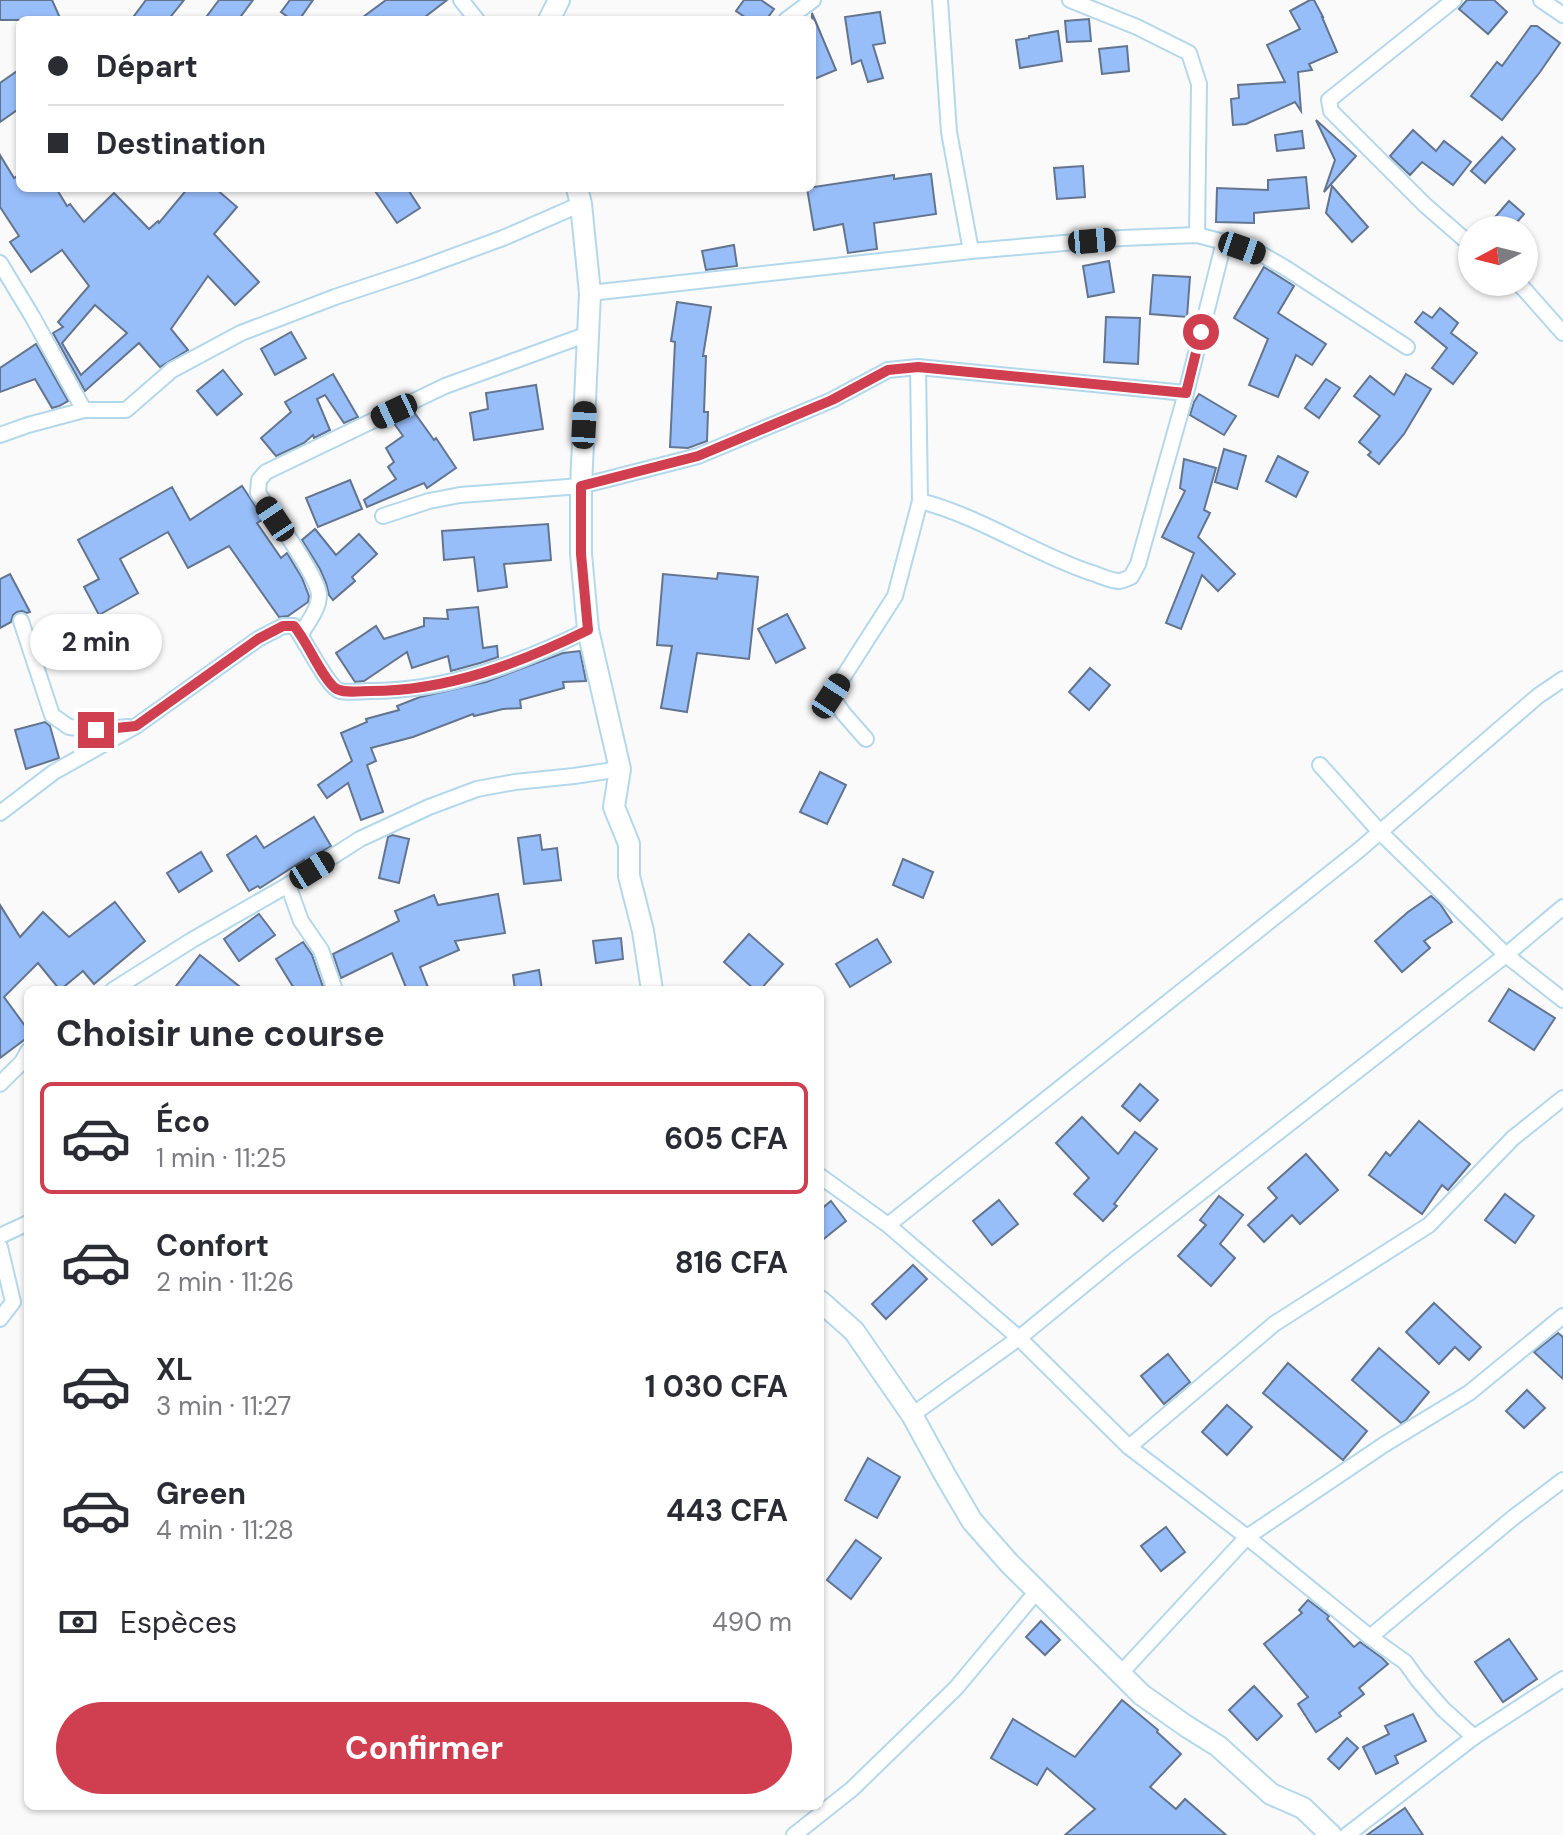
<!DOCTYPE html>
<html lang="fr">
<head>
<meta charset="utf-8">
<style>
	:root { --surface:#fff; --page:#f7f7f7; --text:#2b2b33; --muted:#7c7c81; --line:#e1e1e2; --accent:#cf3f50 }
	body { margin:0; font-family:"DM Sans",sans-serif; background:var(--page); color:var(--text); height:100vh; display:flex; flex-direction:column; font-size:30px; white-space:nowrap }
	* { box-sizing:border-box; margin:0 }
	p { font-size:26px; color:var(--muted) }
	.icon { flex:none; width:44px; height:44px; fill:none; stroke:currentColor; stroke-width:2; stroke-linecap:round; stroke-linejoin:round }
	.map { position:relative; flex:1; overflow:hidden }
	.details { position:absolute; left:24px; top:986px; width:800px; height:824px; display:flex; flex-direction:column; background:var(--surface); border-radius:12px; box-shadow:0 2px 6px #0004 }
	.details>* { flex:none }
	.guide { position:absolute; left:16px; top:16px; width:800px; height:176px; border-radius:12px; box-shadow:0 2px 6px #0004; display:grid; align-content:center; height:176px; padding:0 32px; background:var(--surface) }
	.needle { width:52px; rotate:263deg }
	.fabs { position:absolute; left:1458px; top:216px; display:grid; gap:16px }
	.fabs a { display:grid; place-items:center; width:80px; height:80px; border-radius:50%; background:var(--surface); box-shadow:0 2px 6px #0004; font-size:40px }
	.end { position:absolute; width:36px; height:36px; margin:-18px; border:10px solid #cf3f50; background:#fff; box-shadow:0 0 0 4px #fff }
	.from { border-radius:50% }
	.bubble { position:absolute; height:56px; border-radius:28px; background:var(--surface); box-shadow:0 2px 6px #0004; font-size:26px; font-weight:700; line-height:56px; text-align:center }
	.car { position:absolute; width:24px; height:48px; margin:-24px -12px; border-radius:10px; box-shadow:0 0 6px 2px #0007; background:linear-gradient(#222 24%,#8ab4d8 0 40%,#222 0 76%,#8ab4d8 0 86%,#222 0) }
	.guide b { display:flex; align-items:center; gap:28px; height:76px; font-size:30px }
	.guide b+b { border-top:2px solid var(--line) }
	.guide i { width:20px; height:20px; background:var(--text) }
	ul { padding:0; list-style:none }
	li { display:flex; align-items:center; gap:24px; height:112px; margin:0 16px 12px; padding:0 16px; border:4px solid transparent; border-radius:12px }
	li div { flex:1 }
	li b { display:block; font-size:30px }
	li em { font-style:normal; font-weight:700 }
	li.on { border-color:var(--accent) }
	li>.icon { width:72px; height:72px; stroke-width:1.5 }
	h2 { padding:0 32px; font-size:36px; line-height:96px }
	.pay { display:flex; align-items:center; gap:20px; height:88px; padding:0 32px; font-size:30px }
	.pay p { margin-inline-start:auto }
	.action { display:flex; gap:16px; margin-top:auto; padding:16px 32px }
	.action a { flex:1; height:92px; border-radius:48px; background:var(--accent); color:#fff; font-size:32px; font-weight:700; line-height:92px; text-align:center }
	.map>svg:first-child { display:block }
	.building { fill:#98befa; stroke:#63748e; stroke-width:2; fill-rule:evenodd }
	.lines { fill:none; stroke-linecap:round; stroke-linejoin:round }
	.street-casing { stroke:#b4d8eb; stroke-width:18 }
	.secondary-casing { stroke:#b4d8eb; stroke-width:24 }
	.street { stroke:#fff; stroke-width:14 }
	.secondary { stroke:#fff; stroke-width:20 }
	.route { stroke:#cf3f50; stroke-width:10 }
</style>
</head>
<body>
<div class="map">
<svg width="1563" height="1835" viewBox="0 0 1563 1835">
	<rect width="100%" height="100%" fill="#fafafa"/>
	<g class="building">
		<polygon points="0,0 52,0 61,20 0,20"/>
		<polygon points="146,0 184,0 168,20 131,20"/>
		<polygon points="219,0 253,0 238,20 204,20"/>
		<polygon points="290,0 313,0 299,20 292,20 281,12"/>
		<polygon points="386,0 447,0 421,20 359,20"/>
		<polygon points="744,0 761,0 774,9 766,20 749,20 736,11"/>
		<polygon points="1310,0 1314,0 1323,17 1322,17 1337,52 1309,64 1312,70 1298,72 1301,111 1295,102 1246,124 1233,125 1231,99 1239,98 1238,85 1285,82 1267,45 1300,29 1290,11"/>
		<polygon points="1467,0 1494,0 1507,12 1488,34 1459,9"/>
		<polygon points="880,12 885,43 873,45 883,78 868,82 861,60 852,64 845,17"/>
		<polygon points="812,13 836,70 812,80"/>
		<polygon points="1089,19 1091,41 1067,42 1065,21"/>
		<polygon points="1531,26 1537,26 1560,43 1540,72 1502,120 1471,96 1497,62 1502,66"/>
		<polygon points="1058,31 1062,61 1020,68 1016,40 1029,38 1029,36"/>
		<polygon points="1127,46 1129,71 1102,74 1099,49"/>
		<polygon points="20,69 20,108 0,122 0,83"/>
		<polygon points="1316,120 1356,156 1324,192 1335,160"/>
		<polygon points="1413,130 1436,151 1444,141 1471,162 1453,185 1422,162 1410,175 1390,156"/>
		<polygon points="1302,131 1304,148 1277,151 1275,135"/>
		<polygon points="1502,137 1515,149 1485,183 1471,171"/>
		<path d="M0,155L14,178L20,174V188H56L67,206L70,204L84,222L114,193L149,229L158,221L159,223L188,188H215L237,207L214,234L259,282L235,305L208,276L171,329L188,350L160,367L139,343L85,391L53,333L63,327L58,322L89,286L62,250L31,272L10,242L19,236L0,207ZM95,305L127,333L81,375L62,343Z"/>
		<polygon points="1083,166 1085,197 1057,199 1054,168"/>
		<polygon points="931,174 936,214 874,223 877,249 848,253 843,224 814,230 807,188 894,175 894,179"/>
		<polygon points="1306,177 1309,208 1254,213 1254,223 1216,222 1217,188 1268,190 1268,180"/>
		<polygon points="1332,186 1368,227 1352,242 1326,213"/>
		<polygon points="373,188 407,188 420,208 397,223"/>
		<polygon points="1509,201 1524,214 1510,230 1484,230"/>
		<polygon points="734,245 737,266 706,270 702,251"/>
		<polygon points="1109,261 1114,292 1088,297 1083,266"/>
		<polygon points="1264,267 1294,286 1278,313 1326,344 1312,365 1296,355 1278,397 1249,385 1268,339 1234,318"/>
		<polygon points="1153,275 1190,277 1187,317 1150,314"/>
		<polygon points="677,302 711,307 703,356 706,356 704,412 708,412 707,441 688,448 670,447 675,342 671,341"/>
		<polygon points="1440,308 1458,323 1451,333 1477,353 1453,384 1432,368 1447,348 1415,322 1423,312 1432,318"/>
		<polygon points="1106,317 1140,318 1138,364 1104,362"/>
		<polygon points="291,332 306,358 275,375 261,349"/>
		<polygon points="36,344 68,401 59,406 52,408 35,379 0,392 0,368"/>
		<polygon points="223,370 242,394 217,415 197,391"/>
		<polygon points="333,374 358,417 344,423 325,395 317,399 330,430 314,438 313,435 304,443 276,456 261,438 291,412 285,402"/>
		<polygon points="1406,374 1431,389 1404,434 1379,464 1368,455 1371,452 1359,442 1380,416 1354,396 1370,376 1394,395"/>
		<polygon points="1326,379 1340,388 1319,418 1305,408"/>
		<polygon points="536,385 543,429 474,440 470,413 488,409 486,393"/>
		<polygon points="1199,394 1236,416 1224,435 1190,415 1194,402"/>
		<polygon points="414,412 434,440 436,438 456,468 427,488 424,483 367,507 364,500 396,479 388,467 394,462 386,448 403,436 393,422"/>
		<polygon points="1224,449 1246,456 1237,489 1215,482"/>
		<polygon points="1278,456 1308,472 1296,497 1266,481"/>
		<polygon points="1184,459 1216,468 1204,510 1210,513 1198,537 1235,574 1218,591 1202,575 1181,629 1166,623 1194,553 1162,537 1185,491 1180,488"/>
		<polygon points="350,480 362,509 318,527 306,498"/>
		<polygon points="242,486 264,519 257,523 281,558 287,553 302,578 309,596 308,602 288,616 279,617 229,546 188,568 168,532 120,559 138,593 99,615 84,587 99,579 78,540 172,487 190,520"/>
		<polygon points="548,524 551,560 504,564 507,587 478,591 474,557 444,560 442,531"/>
		<polygon points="315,529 336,555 359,534 377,554 352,577 355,581 333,600 329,595 326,583 320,569 302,540"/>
		<polygon points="718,573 758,577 749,659 697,653 687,712 661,708 672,646 657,645 663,574 717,579"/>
		<polygon points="10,574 30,612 27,613 22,611 17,612 13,615 11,622 0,628 0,579"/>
		<polygon points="478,607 483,648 497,646 498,657 480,663 451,671 448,656 412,668 407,652 364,681 355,682 336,653 376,626 384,639 424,626 424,618 448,619 447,610"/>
		<polygon points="787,614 805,648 776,663 758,629"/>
		<polygon points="580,651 586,681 563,682 564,688 520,700 521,708 503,709 474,716 473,714 413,737 371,748 376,761 367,765 383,812 361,820 348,783 327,798 318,785 352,761 341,733 367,722 366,719 399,710 397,706 420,697 486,682 563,653"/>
		<polygon points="1090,668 1110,685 1089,710 1069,692"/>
		<polygon points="45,722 50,726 59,758 26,769 15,730"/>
		<polygon points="820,772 846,785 827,824 800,812"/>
		<polygon points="314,817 331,846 305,862 304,860 260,888 258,886 249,891 227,855 256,836 264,848"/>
		<polygon points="392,835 409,839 399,883 379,878 388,837"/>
		<polygon points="540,835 542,850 557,848 561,880 524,884 518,838"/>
		<polygon points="201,852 212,871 179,892 167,873"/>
		<polygon points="903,859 933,872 923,898 893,885"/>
		<polygon points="498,894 505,933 455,941 459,950 420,967 429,990 407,990 392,953 341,978 333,954 399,921 395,911 434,895 438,905"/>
		<polygon points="1431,896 1440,904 1452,922 1424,941 1430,948 1402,972 1375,941 1408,912"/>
		<polygon points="115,902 145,941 94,984 83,971 60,990 38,963 4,997 28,1030 28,1037 0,1058 0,905 20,937 43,912 69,937"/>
		<polygon points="259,914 275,935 239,961 224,939"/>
		<polygon points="749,934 783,964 760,990 755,990 724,962"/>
		<polygon points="621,938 623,959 596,963 593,941"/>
		<polygon points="877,939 891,962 850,987 836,964"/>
		<polygon points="303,942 312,955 323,987 317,990 295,990 276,959"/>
		<polygon points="200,955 244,990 173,990"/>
		<polygon points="539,970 542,989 515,990 513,975"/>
		<polygon points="1509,989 1555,1018 1534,1050 1489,1021"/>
		<polygon points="1140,1084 1158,1100 1140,1121 1122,1106"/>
		<polygon points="1082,1117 1118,1154 1135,1132 1157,1149 1114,1204 1117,1206 1103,1221 1074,1194 1089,1178 1056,1143"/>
		<polygon points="1419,1121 1470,1164 1448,1190 1442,1185 1422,1214 1369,1175 1386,1152 1390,1156"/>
		<polygon points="1306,1154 1338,1190 1300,1224 1292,1215 1264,1242 1248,1225 1277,1198 1268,1188"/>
		<polygon points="1505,1194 1534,1216 1515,1243 1485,1220"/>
		<polygon points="1219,1196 1243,1215 1220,1244 1235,1258 1211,1286 1178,1256 1206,1225 1200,1220"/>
		<polygon points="999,1200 1018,1224 992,1245 973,1221"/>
		<polygon points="831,1201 846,1221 820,1242 820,1210"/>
		<polygon points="913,1265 927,1279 886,1319 872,1304"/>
		<polygon points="1434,1303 1481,1347 1469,1360 1455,1347 1439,1364 1406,1332"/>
		<polygon points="1558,1333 1563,1337 1563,1379 1534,1352"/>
		<polygon points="1379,1348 1429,1392 1406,1420 1401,1423 1352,1380"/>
		<polygon points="1168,1354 1190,1382 1164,1404 1141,1376"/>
		<polygon points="1288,1363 1367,1431 1343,1460 1263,1393"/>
		<polygon points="1527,1390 1545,1408 1524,1428 1506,1411"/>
		<polygon points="1227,1405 1252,1427 1227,1455 1202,1432"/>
		<polygon points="868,1458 900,1477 877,1518 845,1500"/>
		<polygon points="1166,1527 1185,1552 1161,1571 1141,1546"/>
		<polygon points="856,1540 881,1558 851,1599 827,1580"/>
		<polygon points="1308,1600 1329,1616 1327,1619 1354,1647 1360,1642 1382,1658 1388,1664 1359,1688 1364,1694 1339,1713 1341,1716 1316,1732 1298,1704 1308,1697 1264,1644 1302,1613 1299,1610"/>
		<polygon points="1041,1621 1060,1640 1045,1655 1026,1637"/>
		<polygon points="1509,1639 1537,1679 1503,1702 1475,1662"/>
		<polygon points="1254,1686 1282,1716 1257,1740 1229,1710"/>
		<polygon points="1122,1700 1158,1730 1157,1732 1181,1754 1150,1787 1176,1809 1185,1799 1226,1835 1065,1835 1095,1809 1047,1768 1037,1785 991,1758 1013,1719 1075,1757"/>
		<polygon points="1413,1714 1426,1741 1395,1756 1398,1763 1376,1774 1363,1747 1389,1734 1385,1726"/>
		<polygon points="1347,1738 1358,1748 1339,1769 1328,1759"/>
		<polygon points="1405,1808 1423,1835 1367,1835"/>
	</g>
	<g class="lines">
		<defs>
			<g id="street">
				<polyline points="461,0 477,20"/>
				<polyline points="940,0 949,132 971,251"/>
				<polyline points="1070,0 1137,27 1189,53 1199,84 1197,235"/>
				<polyline points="1454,0 1329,100 1331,111 1425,205 1472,246"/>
				<polyline points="1541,0 1563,15"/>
				<polyline points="786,20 813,0"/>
				<polyline points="0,263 32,316 84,410"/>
				<polyline points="1516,282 1524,289 1563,333"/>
				<polyline points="590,293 971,251 1122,238 1197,235 1224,242 1261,254 1284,267 1407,347"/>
				<path d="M918,367L920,501C979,516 1031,552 1089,572C1097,574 1110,581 1119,581C1123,581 1127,578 1131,577L1138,564L1186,393L1224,242"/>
				<polyline points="0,435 28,425 84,410 126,410 172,370 241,333 335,297 416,270 503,238 581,204"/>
				<polyline points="383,516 429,501 460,495 581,486 698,456 832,400 888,370 918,367 1186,393"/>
				<polyline points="21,621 52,715 69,727 96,730 128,727"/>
				<path d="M301,634C308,622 319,609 319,595C318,576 271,512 258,493L259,480L266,472L445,386L588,334"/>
				<polyline points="866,739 844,714 831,696 895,596 920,501"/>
				<polyline points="1320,765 1380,832 1506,955 1563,1000"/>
				<path d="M0,813L54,772L136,726L258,639L283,626H294C305,639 327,687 340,691C349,693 361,691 371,691C448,691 520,663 588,630"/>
				<polyline points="288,885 301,921 321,950 335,990"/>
				<polyline points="113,990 192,940 288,885 360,839 429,807 477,789 515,782 574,776 620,769"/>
				<polyline points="0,1084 22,1062 28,1051"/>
				<polyline points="820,1176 888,1225 1019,1338 1129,1447 1247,1537 1370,1637 1405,1662 1418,1680 1443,1709 1474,1737"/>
				<polyline points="888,1225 1359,850 1538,696 1563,679"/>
				<polyline points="0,1236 28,1223"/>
				<polyline points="0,1247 13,1302 0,1319"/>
				<polyline points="912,1415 1019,1338 1118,1257 1506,955 1563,907"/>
				<polyline points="1129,1447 1274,1324 1429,1225 1513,1138 1563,1098"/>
				<polyline points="1370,1637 1514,1517 1563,1480"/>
				<polyline points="1120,1674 1247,1537 1385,1444 1469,1393 1563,1316"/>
				<polyline points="794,1835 852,1789 956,1688 1037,1591"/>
				<polyline points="1347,1835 1474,1737 1563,1679"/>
			</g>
			<g id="secondary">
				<polyline points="549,20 559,0"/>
				<polyline points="577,188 581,204 590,293 581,486 581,554 588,630 620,769 614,807 629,844 629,876 643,931 652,990"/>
				<polyline points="820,1301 854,1331 912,1415 945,1475 972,1521 1009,1563 1142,1695 1186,1726 1218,1746 1271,1794 1303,1808 1331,1835"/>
			</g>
		</defs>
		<use href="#street" class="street-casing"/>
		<use href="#secondary" class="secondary-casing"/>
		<use href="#street" class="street"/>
		<use href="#secondary" class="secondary"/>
	</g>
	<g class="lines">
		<path class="route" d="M96,730L136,726L258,639L283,626H294C307,641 322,678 335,688C344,694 360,691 371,691C448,691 520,663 588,630L581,554V486L698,456L832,400L888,370L918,367L1186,393L1201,332"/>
	</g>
</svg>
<div class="fabs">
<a><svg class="needle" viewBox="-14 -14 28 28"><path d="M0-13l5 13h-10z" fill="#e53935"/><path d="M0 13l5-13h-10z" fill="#7c7c81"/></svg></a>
</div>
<i class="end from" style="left:1201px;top:332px"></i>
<i class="end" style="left:96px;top:730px"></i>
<div class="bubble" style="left:30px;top:614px;width:132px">2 min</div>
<i class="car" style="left:1092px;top:241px;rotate:85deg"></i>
<i class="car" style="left:1242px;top:248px;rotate:109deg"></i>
<i class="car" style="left:394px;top:411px;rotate:245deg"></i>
<i class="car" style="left:584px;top:425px;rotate:3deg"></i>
<i class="car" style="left:275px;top:519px;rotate:326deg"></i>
<i class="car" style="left:831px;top:696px;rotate:33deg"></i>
<i class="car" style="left:312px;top:870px;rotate:58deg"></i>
<div class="guide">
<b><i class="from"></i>Départ</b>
<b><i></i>Destination</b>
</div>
<section class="details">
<h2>Choisir une course</h2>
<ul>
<li class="on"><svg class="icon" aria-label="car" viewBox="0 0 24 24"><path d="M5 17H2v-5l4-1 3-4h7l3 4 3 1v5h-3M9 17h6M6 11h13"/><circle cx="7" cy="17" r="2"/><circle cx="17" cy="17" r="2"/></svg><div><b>Éco</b><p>1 min · 11:25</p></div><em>605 CFA</em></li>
<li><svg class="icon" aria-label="car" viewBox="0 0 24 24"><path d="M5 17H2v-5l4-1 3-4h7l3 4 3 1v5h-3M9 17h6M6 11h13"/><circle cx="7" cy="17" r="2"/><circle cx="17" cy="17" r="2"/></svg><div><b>Confort</b><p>2 min · 11:26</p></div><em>816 CFA</em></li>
<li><svg class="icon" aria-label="car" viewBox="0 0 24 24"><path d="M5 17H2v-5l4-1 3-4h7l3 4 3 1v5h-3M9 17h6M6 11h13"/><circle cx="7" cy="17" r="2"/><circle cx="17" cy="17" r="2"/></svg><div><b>XL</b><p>3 min · 11:27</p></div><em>1 030 CFA</em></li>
<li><svg class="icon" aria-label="car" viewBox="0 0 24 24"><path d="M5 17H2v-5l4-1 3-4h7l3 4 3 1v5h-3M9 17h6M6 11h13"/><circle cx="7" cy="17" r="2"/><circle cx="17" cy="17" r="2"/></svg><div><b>Green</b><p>4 min · 11:28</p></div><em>443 CFA</em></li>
</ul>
<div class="pay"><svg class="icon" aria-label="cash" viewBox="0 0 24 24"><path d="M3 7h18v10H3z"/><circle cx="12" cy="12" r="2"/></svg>Espèces<p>490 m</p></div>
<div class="action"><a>Confirmer</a></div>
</section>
</div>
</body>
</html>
